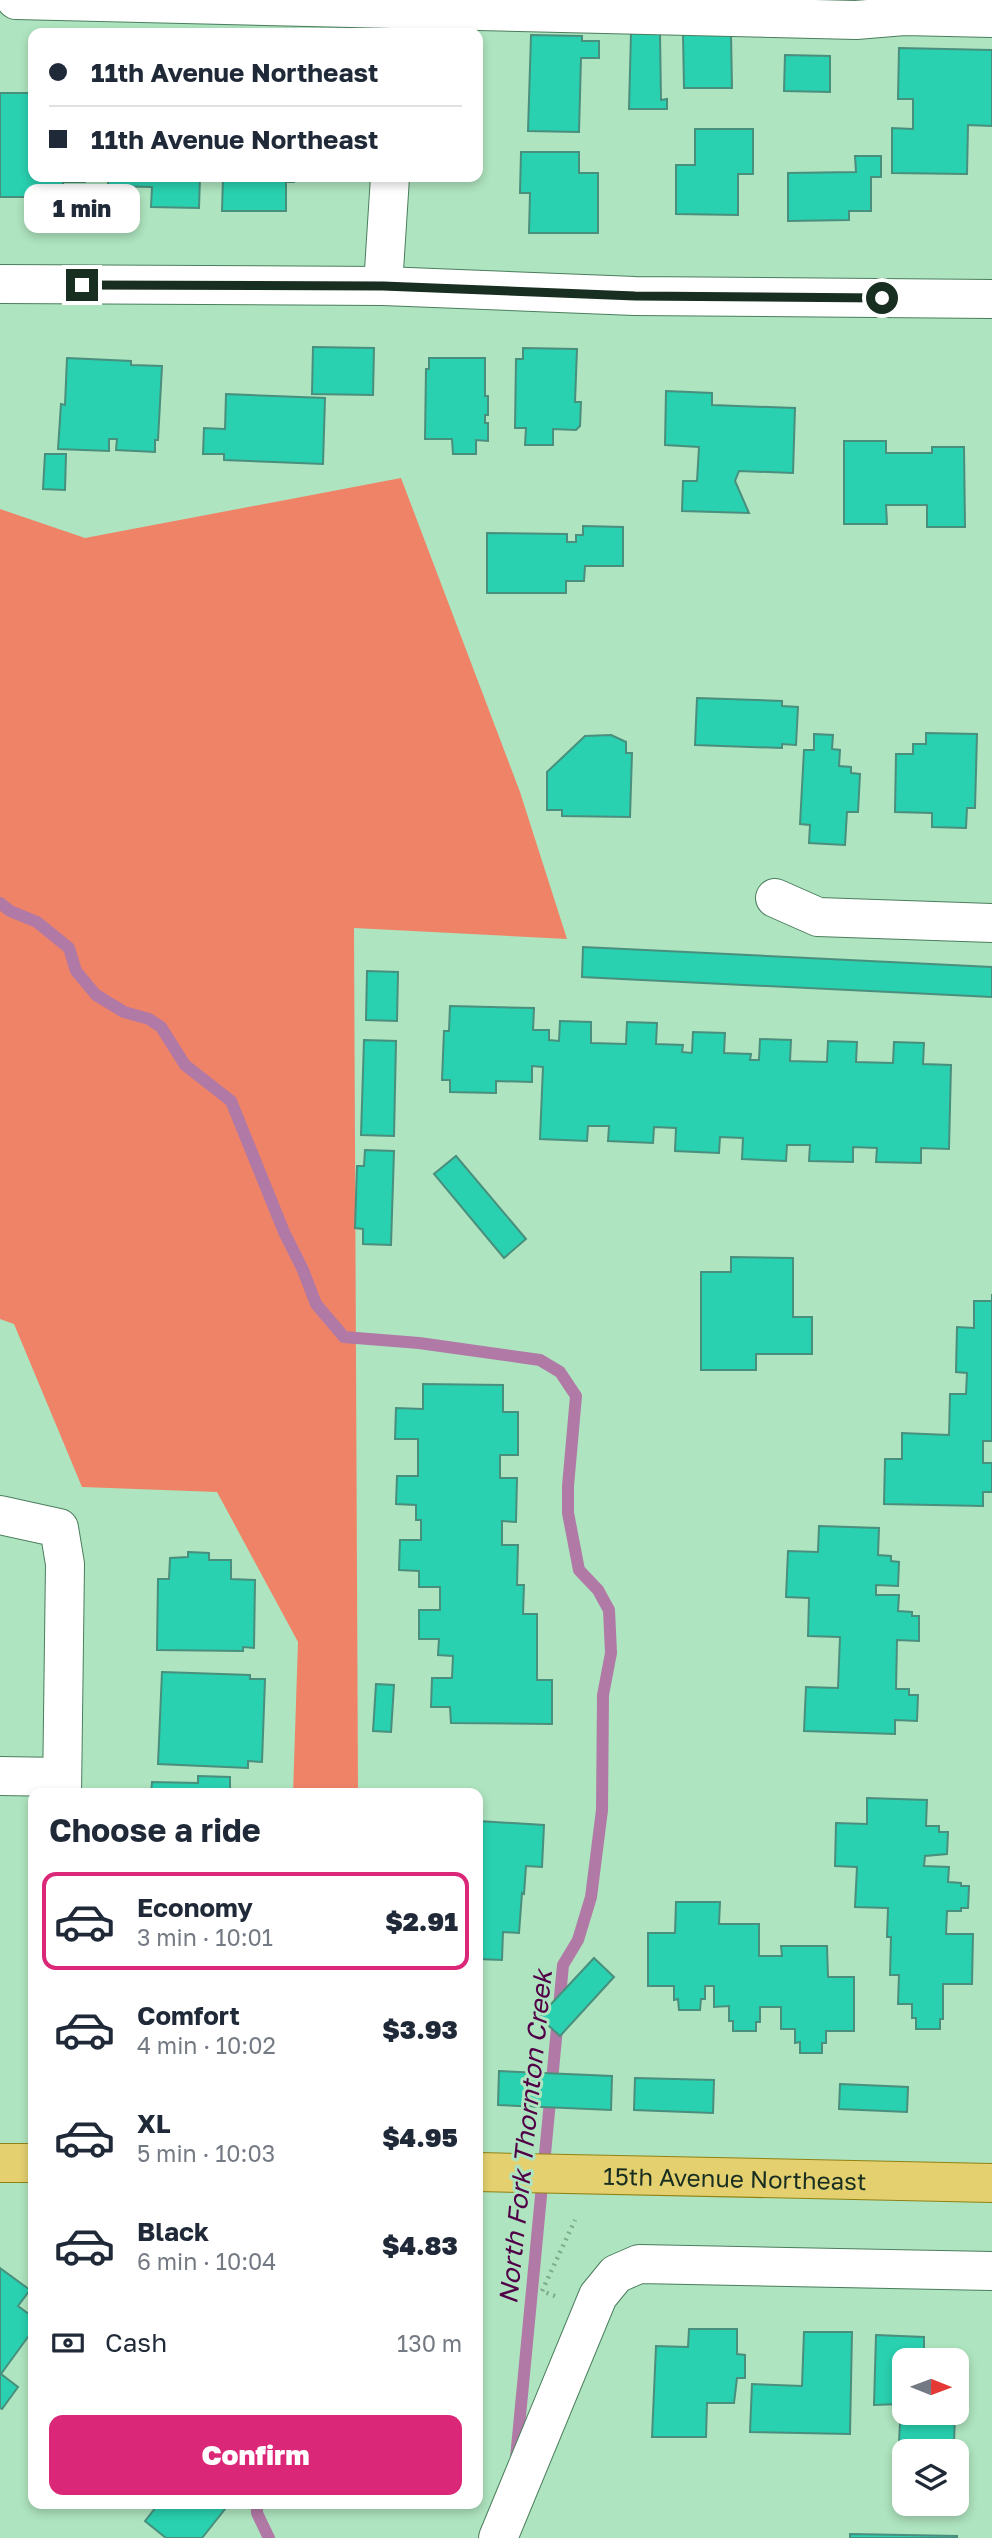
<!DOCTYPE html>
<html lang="en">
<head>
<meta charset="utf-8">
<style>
	:root { --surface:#fff; --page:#f6f6f7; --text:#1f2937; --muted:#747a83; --line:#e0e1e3; --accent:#db2777 }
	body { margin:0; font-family:"Golos Text",sans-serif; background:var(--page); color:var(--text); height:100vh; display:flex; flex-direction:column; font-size:26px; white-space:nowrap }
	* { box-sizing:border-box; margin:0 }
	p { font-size:23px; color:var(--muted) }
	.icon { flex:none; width:38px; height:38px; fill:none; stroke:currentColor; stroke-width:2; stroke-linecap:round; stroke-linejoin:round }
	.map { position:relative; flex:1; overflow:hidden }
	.panel { position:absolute; left:28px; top:1788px; width:455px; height:721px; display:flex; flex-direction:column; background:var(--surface); border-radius:14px; box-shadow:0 4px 10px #0003 }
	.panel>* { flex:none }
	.guide { position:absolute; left:28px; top:28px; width:455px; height:154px; border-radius:14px; box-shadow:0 4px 10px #0003; display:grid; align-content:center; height:154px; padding:0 21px; background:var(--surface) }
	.needle { width:46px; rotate:91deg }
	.controls { position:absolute; left:892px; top:2348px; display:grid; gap:14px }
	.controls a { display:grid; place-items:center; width:77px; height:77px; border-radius:14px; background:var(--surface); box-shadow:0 4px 10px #0003; font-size:35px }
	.end { position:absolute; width:32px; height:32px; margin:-16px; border:9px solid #182e20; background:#fff; box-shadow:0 0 0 4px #fff }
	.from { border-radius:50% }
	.bubble { position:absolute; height:49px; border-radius:14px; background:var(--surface); box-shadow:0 4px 10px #0003; font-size:23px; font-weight:800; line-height:49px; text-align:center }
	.guide b { display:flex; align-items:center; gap:24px; height:66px; font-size:26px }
	.guide b+b { border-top:2px solid var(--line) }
	.guide i { width:18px; height:18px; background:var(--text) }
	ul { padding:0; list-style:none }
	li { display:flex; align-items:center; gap:21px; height:98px; margin:0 14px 10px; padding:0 7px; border:4px solid transparent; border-radius:14px }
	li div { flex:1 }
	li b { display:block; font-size:26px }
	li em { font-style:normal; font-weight:800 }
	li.active { border-color:var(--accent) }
	li>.icon { width:63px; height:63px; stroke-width:1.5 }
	h2 { padding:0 21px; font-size:32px; line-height:84px }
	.pay { display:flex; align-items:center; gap:18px; height:77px; padding:0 21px; font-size:26px }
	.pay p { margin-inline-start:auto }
	.button { display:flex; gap:14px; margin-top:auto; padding:14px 21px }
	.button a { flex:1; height:80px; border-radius:14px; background:var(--accent); color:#fff; font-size:28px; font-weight:800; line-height:80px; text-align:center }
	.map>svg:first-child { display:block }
	.forest { fill:#ef8368 }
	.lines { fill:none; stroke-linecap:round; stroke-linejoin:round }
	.stream { stroke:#b179a6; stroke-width:12 }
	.building { fill:#29d1b0; stroke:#498f7d; stroke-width:2 }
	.minor-casing { stroke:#4b7e5d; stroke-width:40 }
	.major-casing { stroke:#918215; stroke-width:40 }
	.path { stroke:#7fab8d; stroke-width:4.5; stroke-dasharray:2 5; stroke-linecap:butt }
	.minor { stroke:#fff; stroke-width:38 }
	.major { stroke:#e4d06f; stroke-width:38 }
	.route { stroke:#182e20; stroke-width:9 }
	.labels { text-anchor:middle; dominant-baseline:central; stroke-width:6; stroke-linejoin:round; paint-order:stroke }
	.street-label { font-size:24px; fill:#182e20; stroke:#aee4bf }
	.water-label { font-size:26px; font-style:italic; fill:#510047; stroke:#aee4bf }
</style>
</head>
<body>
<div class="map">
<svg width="992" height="2538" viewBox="0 0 992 2538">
	<rect width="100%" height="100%" fill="#aee4bf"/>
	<polygon class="forest" points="401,478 520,792 567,939 354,928 358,1794 293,1794 298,1642 217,1492 82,1487 14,1324 0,1319 0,509 85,538"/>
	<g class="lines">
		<g class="stream">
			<polyline points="0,903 10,911 37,922 69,948 76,971 96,995 124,1012 149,1019 161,1027 185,1065 231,1101 284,1232 303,1270 316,1304 344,1337 419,1343 540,1360 560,1372 576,1396 568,1486 568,1513 579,1570 598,1590 609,1610 611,1653 603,1695 602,1810 591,1897 578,1940 563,1965 516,2458"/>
			<polyline points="257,2504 257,2513 269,2538"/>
		</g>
	</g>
	<g class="building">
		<polygon points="631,33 660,33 661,100 667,99 667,109 629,109"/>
		<polygon points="683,34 731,34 732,88 684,88"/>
		<polygon points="531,35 582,36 582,41 599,41 599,58 581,58 579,132 528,131"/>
		<polygon points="899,48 992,50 992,126 968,125 967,174 892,173 892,128 913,129 913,99 898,99"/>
		<polygon points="785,55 830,56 830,92 784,91"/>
		<polygon points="0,93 33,93 33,177 85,177 85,182 63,182 63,197 0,197"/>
		<polygon points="695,129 753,129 753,174 738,174 738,215 676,214 676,165 695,165"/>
		<polygon points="521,152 579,152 579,173 598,173 598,233 529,233 530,193 520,193"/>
		<polygon points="855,156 881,156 881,177 871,177 871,211 849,211 849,220 788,221 788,173 856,172"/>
		<polygon points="108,177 200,177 199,208 151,207 152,187 108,186"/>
		<polygon points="223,177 294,177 294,182 286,182 286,211 222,211"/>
		<polygon points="313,347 374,348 373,395 312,394"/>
		<polygon points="523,348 577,349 575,402 581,402 580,426 576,430 553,429 553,445 525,445 526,428 515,428 516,359 523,359"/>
		<polygon points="67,358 131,361 131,365 162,366 158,440 155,440 155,452 116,450 117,439 109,439 109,451 58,449 61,404 65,405"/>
		<polygon points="429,358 485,358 485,396 488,396 488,415 485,415 485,423 488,423 488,441 476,440 476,454 453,454 452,439 425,439 426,369 429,369"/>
		<polygon points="666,391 712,393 712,405 795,408 793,473 739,471 735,481 749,513 682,511 683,481 697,481 699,447 665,445"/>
		<polygon points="226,394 325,398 323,464 224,460 224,454 203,454 204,428 225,429"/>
		<polygon points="844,441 886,441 886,453 932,453 932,447 964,447 965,527 927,527 927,505 886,505 887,524 844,524"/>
		<polygon points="45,454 66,454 65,490 43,489"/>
		<polygon points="583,526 623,527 623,566 585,566 584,581 566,581 566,593 487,593 487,533 567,534 567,542 576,542 576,535 583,535"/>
		<polygon points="697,698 782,701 782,706 798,707 796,745 782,744 782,748 695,745"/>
		<polygon points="926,733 977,734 975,808 967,808 966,828 932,827 932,813 895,812 896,754 913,754 913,744 926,744"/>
		<polygon points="814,734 833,735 832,749 840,750 839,766 851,767 851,773 860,774 858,812 847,812 845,845 809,843 810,825 800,824 804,750 814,750"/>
		<polygon points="611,735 626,742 626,753 632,753 630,817 562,816 562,810 547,810 547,772 585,736"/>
		<polygon points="583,947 992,967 992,997 582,977"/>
		<polygon points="367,971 398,972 397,1021 366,1020"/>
		<polygon points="450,1006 534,1008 533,1030 549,1030 549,1040 559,1041 560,1021 591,1022 591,1043 626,1044 627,1022 657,1023 656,1044 683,1045 682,1052 692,1053 693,1032 725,1033 724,1053 751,1054 750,1060 759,1060 760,1039 791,1040 790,1061 827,1062 828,1041 857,1042 856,1062 893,1063 894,1042 924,1043 923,1064 951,1065 949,1149 921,1148 921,1163 876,1162 877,1148 853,1147 853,1162 809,1161 810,1145 787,1145 786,1161 742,1159 743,1138 720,1137 719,1153 675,1151 676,1128 654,1127 653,1143 608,1141 609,1126 588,1126 587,1141 540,1139 543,1067 532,1066 532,1082 496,1081 496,1093 450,1092 450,1080 442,1080 444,1031 449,1031"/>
		<polygon points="364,1040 396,1041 394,1136 361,1135"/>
		<polygon points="365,1150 394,1151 391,1245 363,1244 363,1229 355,1228 357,1166 364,1166"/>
		<polygon points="456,1156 526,1239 504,1258 434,1174"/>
		<polygon points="731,1257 793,1258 793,1317 812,1317 812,1354 756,1354 756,1370 701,1370 701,1272 731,1272"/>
		<polygon points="992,1294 992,1441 983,1441 983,1463 992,1463 992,1492 983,1492 983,1506 884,1504 885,1459 902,1459 902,1433 949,1435 950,1394 966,1394 967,1373 956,1372 957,1327 974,1328 974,1301 992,1301"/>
		<polygon points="423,1384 503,1385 503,1412 518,1412 518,1455 500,1455 500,1478 517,1478 516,1522 502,1521 502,1545 518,1545 517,1585 524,1585 523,1614 537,1614 537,1680 552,1680 552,1724 451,1723 450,1707 431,1707 432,1678 452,1678 453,1656 438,1655 439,1639 419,1639 419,1610 440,1610 440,1587 419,1587 419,1571 399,1570 400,1540 421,1540 421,1520 416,1520 416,1505 396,1504 397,1476 418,1476 418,1439 395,1439 396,1408 423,1409"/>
		<polygon points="819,1526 879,1528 878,1555 891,1556 891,1561 899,1562 898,1586 876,1585 876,1595 899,1595 898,1611 912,1612 912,1616 919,1616 919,1641 897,1640 896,1689 909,1689 909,1695 918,1695 917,1721 895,1720 895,1734 804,1731 806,1687 838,1688 840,1637 808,1636 809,1598 786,1597 788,1551 818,1552"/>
		<polygon points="188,1552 209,1553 209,1560 231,1560 231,1579 255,1580 254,1648 243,1647 243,1651 157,1650 158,1579 169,1579 170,1558 188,1557"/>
		<polygon points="162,1672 250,1675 250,1679 265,1679 262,1762 248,1761 248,1768 158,1764"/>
		<polygon points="376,1684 394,1685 391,1732 373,1731"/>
		<polygon points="198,1776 230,1777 230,1794 151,1794 152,1782 198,1783"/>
		<polygon points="867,1798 927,1800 926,1826 939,1826 939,1832 948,1832 947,1854 925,1856 924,1866 949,1867 948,1882 961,1883 961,1886 969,1886 968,1908 961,1908 961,1911 947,1911 946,1934 973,1934 972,1984 943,1984 943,2019 940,2019 940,2029 916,2029 916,2018 912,2018 912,2004 898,2004 899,1975 890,1975 891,1937 887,1937 888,1908 855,1907 857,1867 835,1866 836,1823 867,1824"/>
		<polygon points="478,1821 544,1825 542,1867 526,1866 524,1894 522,1893 519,1933 503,1932 502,1960 478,1959"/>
		<polygon points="676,1902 720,1902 719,1924 759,1924 759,1956 782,1956 781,1946 827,1946 828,1977 854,1977 854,2031 826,2031 826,2043 822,2043 822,2053 800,2053 800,2042 795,2043 795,2029 781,2029 781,2007 760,2007 760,2022 756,2022 756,2031 733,2031 733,2021 729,2021 729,2006 714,2007 714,1986 705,1986 705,1999 701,1999 700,2010 679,2010 678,1999 674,2000 674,1986 648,1986 648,1933 675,1933"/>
		<polygon points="594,1958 614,1977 560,2036 539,2017"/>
		<polygon points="499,2071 612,2076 611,2110 498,2105"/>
		<polygon points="635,2078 714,2080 713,2113 634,2110"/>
		<polygon points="840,2084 908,2087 907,2112 839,2109"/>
		<polygon points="0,2268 30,2290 18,2306 33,2317 33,2330 1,2374 18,2387 2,2409 0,2408"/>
		<polygon points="689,2329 737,2329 737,2354 745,2355 745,2378 737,2378 734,2403 707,2403 706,2437 652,2437 656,2346 688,2347"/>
		<polygon points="804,2332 852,2332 850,2434 750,2432 752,2384 802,2386"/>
		<polygon points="876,2335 924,2337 924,2350 957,2350 956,2361 905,2361 905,2413 955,2413 954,2444 899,2442 901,2404 874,2405"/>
		<polygon points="153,2504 229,2504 202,2538 166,2538 145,2521 156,2507"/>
		<polygon points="850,2534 957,2536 957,2538 850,2538"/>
	</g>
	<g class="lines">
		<defs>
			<g id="minor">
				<polyline points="16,0 856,20 904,16 992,18"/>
				<polyline points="0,284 383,286 635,296 992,299"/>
				<polyline points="383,286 390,177"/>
				<polyline points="775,898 818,917 992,923"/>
				<polyline points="0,1515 59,1528 65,1564 62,1794"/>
				<polyline points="0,1776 62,1777"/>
				<polyline points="498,2538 598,2296 616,2274 639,2264 992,2271"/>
			</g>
			<g id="major">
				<polyline points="0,2163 33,2163"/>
				<path id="s1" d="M478,2172L992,2183"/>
			</g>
		</defs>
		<use href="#minor" class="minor-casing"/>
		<use href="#major" class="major-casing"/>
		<polyline class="path" points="555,2296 542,2291 575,2220"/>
		<use href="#minor" class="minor"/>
		<use href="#major" class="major"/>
	</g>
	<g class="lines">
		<polyline class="route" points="82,285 383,286 635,296 882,298"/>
	</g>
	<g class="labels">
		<g class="street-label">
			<text stroke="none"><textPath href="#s1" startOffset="257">15th Avenue Northeast</textPath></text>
		</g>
		<g class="water-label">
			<text transform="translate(525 2137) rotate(-84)">North Fork Thornton Creek</text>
		</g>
	</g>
</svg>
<div class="controls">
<a><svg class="needle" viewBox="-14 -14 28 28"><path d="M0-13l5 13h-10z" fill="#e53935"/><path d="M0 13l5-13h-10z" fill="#747a83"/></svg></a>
<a><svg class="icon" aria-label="layers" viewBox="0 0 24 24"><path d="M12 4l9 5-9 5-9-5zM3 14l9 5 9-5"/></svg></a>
</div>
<i class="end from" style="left:882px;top:298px"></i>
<i class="end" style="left:82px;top:285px"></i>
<div class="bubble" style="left:24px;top:184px;width:116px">1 min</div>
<div class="guide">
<b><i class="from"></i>11th Avenue Northeast</b>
<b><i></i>11th Avenue Northeast</b>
</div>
<section class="panel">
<h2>Choose a ride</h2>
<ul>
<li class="active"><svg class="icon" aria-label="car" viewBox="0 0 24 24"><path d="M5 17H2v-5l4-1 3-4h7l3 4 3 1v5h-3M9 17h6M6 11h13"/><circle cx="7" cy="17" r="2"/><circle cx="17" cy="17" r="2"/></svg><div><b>Economy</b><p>3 min · 10:01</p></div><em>$2.91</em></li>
<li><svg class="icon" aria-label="car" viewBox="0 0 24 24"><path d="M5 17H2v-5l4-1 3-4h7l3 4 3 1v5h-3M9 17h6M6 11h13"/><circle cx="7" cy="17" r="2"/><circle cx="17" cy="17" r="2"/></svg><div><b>Comfort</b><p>4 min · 10:02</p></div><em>$3.93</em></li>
<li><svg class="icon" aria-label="car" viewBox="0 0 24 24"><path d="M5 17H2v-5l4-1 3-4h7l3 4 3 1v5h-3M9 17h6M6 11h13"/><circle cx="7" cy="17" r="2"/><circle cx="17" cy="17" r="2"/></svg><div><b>XL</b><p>5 min · 10:03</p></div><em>$4.95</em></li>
<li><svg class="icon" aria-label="car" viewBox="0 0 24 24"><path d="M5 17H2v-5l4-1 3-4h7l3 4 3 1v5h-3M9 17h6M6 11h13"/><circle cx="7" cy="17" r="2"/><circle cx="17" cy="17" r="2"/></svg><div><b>Black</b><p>6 min · 10:04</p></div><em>$4.83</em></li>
</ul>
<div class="pay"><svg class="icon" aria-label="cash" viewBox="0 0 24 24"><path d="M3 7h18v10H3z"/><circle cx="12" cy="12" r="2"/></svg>Cash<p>130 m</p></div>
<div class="button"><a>Confirm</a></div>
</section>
</div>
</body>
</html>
